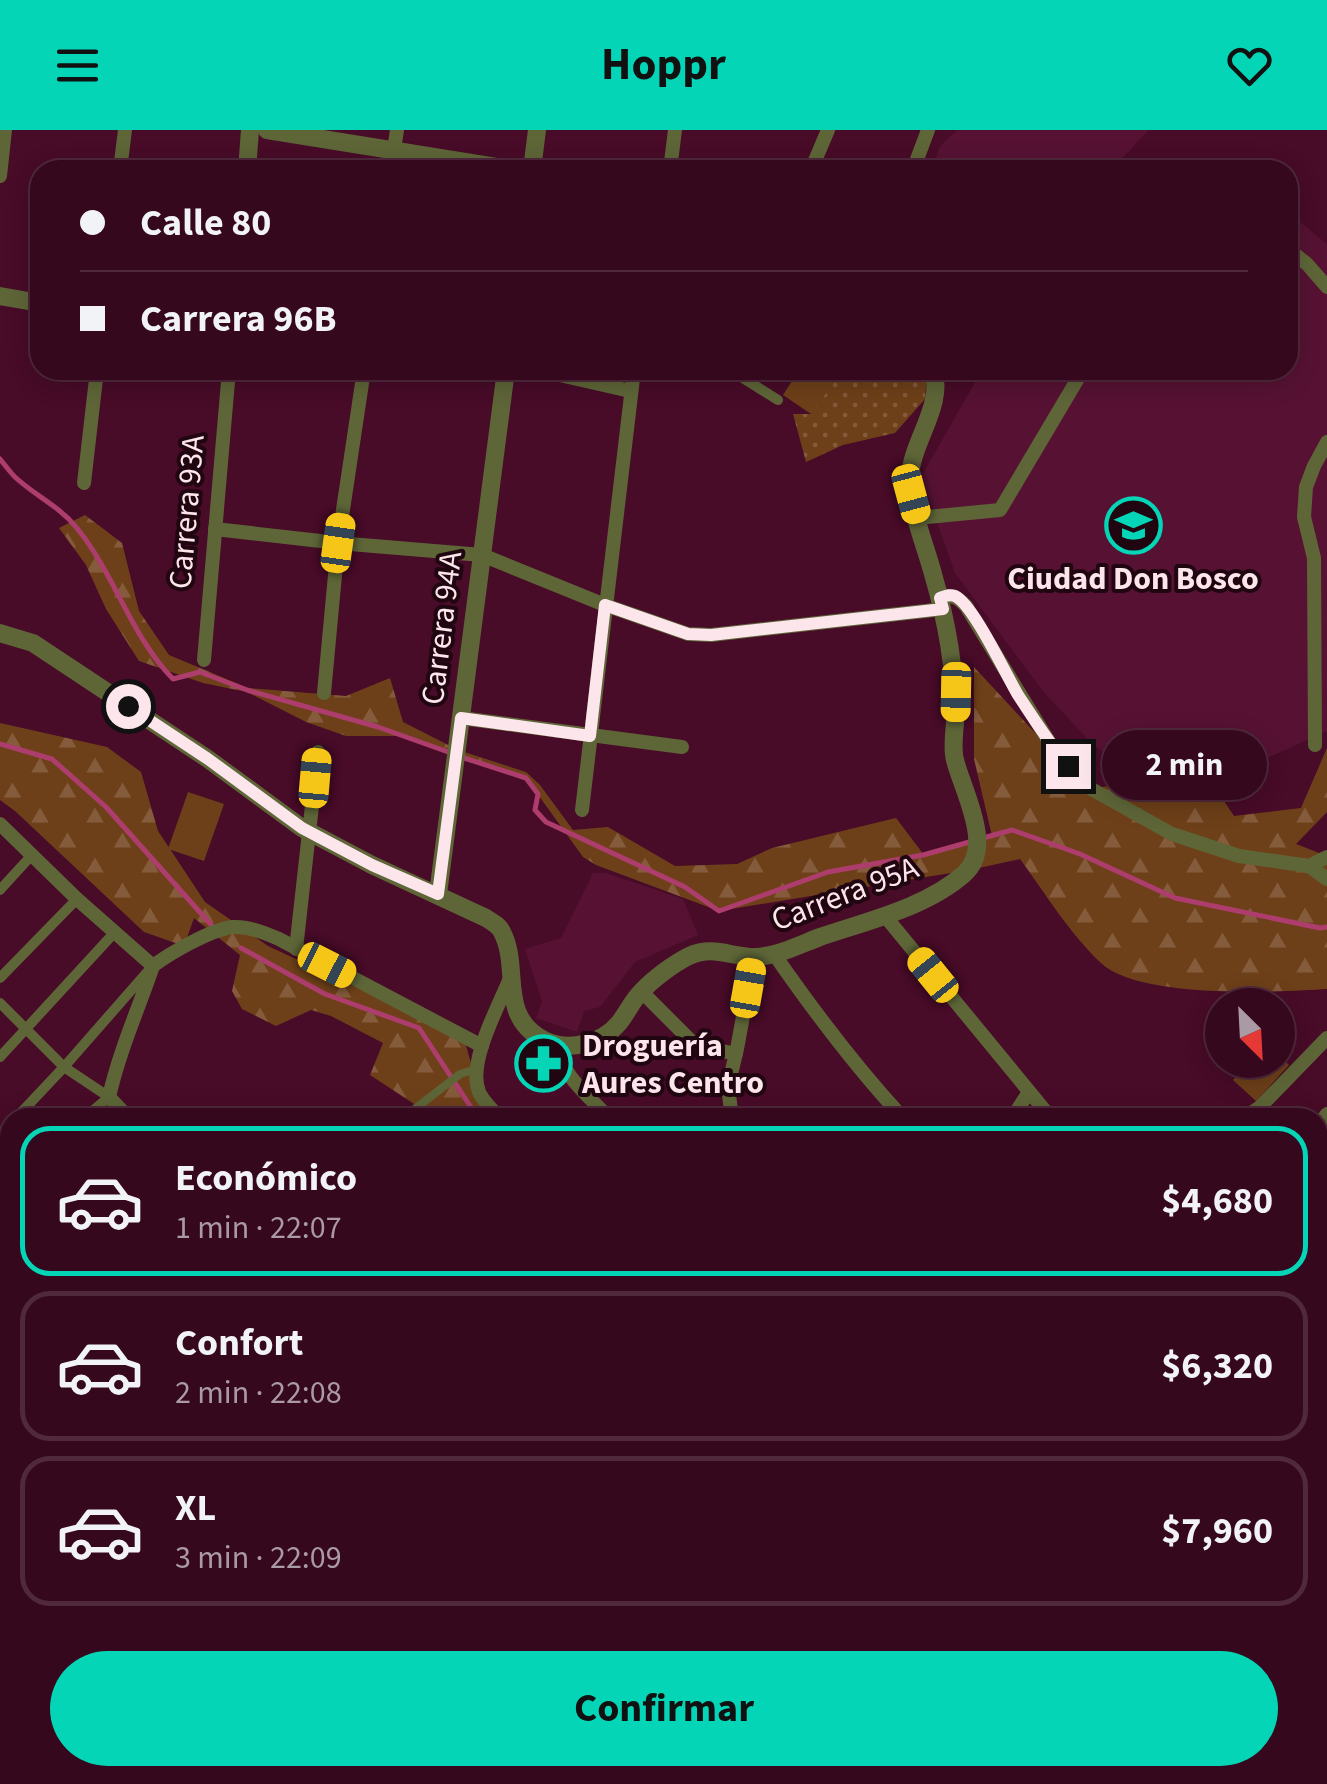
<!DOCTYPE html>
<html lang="es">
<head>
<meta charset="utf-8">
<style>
	:root { --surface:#36081e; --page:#3d1127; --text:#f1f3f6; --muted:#aa9aa4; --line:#50293c; --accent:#04d5b6 }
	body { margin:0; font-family:"Source Sans 3",sans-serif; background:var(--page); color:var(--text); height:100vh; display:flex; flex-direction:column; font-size:38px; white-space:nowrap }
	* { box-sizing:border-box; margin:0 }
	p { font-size:32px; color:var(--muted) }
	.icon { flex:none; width:55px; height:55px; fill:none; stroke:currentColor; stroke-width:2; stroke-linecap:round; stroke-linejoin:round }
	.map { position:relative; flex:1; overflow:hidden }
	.details { position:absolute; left:0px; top:978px; width:1328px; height:678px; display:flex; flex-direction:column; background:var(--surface); border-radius:30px 30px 0 0; box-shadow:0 5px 25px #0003,0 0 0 2px var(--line) }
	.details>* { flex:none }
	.guide { position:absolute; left:30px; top:30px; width:1268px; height:220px; border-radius:30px; box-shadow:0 5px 25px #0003,0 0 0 2px var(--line); display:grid; align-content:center; height:220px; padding:0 50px; background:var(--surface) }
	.needle { width:65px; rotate:156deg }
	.buttons { position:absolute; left:1205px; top:858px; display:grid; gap:20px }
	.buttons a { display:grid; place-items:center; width:90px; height:90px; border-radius:50%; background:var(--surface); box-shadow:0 5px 25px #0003,0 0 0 2px var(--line); font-size:50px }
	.end { position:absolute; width:45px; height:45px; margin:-22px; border:12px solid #fde5ec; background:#111; box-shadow:0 0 0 5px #111 }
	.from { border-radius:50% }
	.bubble { position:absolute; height:70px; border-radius:35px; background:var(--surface); box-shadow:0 5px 25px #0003,0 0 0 2px var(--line); font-size:32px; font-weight:700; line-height:70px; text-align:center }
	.car { position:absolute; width:30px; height:60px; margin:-30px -15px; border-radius:12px; box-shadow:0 0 8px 2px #0007; background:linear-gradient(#f5c518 24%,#345 0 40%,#f5c518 0 76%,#345 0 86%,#f5c518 0) }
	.guide b { display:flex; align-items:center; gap:35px; height:95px; font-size:38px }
	.guide b+b { border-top:2px solid var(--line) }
	.guide i { width:25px; height:25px; background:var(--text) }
	ul { padding:18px 0 0; list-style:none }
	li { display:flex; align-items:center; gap:30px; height:150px; margin:0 20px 15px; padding:0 30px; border:5px solid var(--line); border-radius:30px }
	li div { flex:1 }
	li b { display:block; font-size:38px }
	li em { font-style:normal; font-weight:700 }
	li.current { border-color:var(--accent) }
	li>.icon { width:90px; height:90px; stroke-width:1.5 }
	.action { display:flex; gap:20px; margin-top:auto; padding:20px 50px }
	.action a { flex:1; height:115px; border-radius:60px; background:var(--accent); color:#111; font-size:40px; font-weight:700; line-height:115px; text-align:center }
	header { display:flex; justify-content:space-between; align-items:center; height:130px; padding:0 50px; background:var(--accent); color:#111; font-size:45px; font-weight:700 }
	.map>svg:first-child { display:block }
	.built { fill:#571233 }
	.grass { fill:#6e4019 }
	.forest { fill:url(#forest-firs) }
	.park { fill:url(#park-dots) }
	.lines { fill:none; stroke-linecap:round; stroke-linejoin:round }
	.stream { stroke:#ac3d6c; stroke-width:5 }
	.service { stroke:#5e6638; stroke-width:8 }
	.pedestrian { stroke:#5e6638; stroke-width:10 }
	.minor { stroke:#5e6638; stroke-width:14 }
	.tertiary { stroke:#5e6638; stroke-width:18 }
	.route { stroke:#fde5ec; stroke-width:12 }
	.labels { text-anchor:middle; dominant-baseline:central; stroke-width:8; stroke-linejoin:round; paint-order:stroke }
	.street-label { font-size:32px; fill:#fde5ec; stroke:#200610 }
	.poi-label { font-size:32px; font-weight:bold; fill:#fde5ec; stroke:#200610 }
</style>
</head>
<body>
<header><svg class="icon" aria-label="menu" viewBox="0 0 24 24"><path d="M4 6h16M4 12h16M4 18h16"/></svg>Hoppr<svg class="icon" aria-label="heart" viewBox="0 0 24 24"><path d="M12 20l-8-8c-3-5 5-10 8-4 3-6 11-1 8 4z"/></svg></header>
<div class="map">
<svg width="1327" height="1654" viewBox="0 0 1327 1654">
	<defs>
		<pattern id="forest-firs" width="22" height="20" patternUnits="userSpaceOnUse" patternTransform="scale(2.5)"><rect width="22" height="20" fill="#6e4019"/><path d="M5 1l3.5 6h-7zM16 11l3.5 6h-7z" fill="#845b3b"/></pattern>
		<pattern id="park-dots" width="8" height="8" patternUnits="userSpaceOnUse" patternTransform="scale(2.5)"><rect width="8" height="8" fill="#6e4019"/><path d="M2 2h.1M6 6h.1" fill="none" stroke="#845b3b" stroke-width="1.8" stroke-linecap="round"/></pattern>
	</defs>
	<rect width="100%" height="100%" fill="#480b28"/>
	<g class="built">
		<polygon points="957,0 1149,0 1111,40 931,40 940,16"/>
		<polygon points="1288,82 1327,114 1327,601 1212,653 1142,649 1093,615 1042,560 955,443 921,347 982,240 1288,240"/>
		<polygon points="593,743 606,743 683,769 698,805 635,832 600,877 584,881 577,902 536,888 542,871 525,819 561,808"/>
	</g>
	<g class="grass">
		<polygon points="799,240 843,240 814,286 783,265"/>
		<polygon points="188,662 224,674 204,731 168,719"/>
		<polygon points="1278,924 1289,935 1256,971 1233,950 1251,930 1278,930"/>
	</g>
	<g class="forest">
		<path d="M85,385L122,413L139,481L169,525L248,558L346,566L390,548L403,592L458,620L526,642L540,655L573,700L608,697L675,736L737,734L772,718L896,688L924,725L992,706L974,629V537L1088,660L1142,649L1212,653L1234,686L1301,678L1327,618V682L1296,714L1327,726V859C1275,862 1139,869 1101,833C1070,804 1045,763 1020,729L969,740L719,781L596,735L583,727L526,648L403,606H346L306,592L247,562L203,553L139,531L106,479L86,435L59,398Z"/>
		<polygon points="0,593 107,617 141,642 158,701 205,772 268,816 464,908 479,963 499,987 434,987 370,945 383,913 331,886 311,880 276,896 242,879 232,861 240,825 194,788 184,816 144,802 15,681 0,670"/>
	</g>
	<polygon class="park" points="843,240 922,240 927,245 925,269 895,303 843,315 806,332 793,284 811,284"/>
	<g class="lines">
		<g class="stream">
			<path d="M0,329C5,335 10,342 15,347C34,365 59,376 76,397C115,444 130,505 173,549L200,542L247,560L378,597L451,623"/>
			<polyline points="0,614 52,629 106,677 214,798"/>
			<polyline points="461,627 526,648 538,664 535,680 546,692 685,757 719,781 828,742 923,725 973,711"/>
			<polyline points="983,708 1012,700 1080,724 1175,768 1320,798 1327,797"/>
			<polyline points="241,818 325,864 419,898 478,988"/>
			<polyline points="581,1645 597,1648 606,1654"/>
		</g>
		<g class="service">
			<polyline points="403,988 460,944 477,939"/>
			<polyline points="0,1181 10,1176"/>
		</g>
		<g class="pedestrian">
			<polyline points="730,240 778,270"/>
			<polyline points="0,760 31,726"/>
			<polyline points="0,848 77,769"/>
			<polyline points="0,873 64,937 109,967 84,988"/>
			<polyline points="0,927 115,802"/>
			<polyline points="16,988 64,937 149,840"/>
			<polyline points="0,1004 10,993"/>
			<polyline points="0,1074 10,1063"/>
		</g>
		<g class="minor">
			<polyline points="120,40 125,0"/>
			<polyline points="391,40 397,0"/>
			<polyline points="670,40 675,0"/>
			<polyline points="811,40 828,0"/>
			<polyline points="913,40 928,0"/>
			<polyline points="0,46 5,0"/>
			<polyline points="1288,123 1293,123 1307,134 1327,157"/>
			<polyline points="538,240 630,261"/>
			<polyline points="84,353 97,240"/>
			<polyline points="917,388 1000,380 1083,240"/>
			<polyline points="215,399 338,413 482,425 605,475 688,504 711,505 943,479"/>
			<path d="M940,468C952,464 957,467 966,476L1051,615L1086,656L1172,704L1239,726L1309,736L1327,727"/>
			<polyline points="204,530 229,240"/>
			<polyline points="324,563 338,413 364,240"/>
			<polyline points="461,588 682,617"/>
			<polyline points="1315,615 1314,428 1304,387 1306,357 1314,336 1327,312"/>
			<polyline points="582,680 634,240"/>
			<polyline points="0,694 77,769 153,836"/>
			<polyline points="1309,736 1327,749"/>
			<polyline points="885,786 1051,988"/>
			<polyline points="296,819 318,622"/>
			<path d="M774,824C815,883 854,935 903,988"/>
			<path d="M153,836C170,823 212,799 233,797C248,796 265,803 279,809L482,916"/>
			<polyline points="641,861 695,915 736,924"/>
			<path d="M557,914C560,945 589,966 609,988"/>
			<path d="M129,988L109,967C119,922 138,880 153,836"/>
			<path d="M499,988C493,980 483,971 479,962C467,932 499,876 510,848"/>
			<polyline points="732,988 728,957 737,919 754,827"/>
			<polyline points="1012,988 1029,962"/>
			<polyline points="1244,988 1260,977 1327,908"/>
			<polyline points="1318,996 1327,984"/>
			<polyline points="0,1091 10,1101"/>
			<polyline points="1318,1191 1327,1187"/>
			<polyline points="0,1301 7,1284 10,1255"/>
			<polyline points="0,1422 10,1427"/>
			<polyline points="0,1555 10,1559"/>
			<polyline points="1318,1583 1327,1586"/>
			<polyline points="0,1594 10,1575"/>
			<polyline points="684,1645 713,1654"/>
			<polyline points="865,1645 879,1649 884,1654"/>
			<polyline points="161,1654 166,1645"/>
			<polyline points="987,1654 990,1645"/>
			<polyline points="1063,1654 1069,1645"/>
		</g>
		<g class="tertiary">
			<polyline points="267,0 515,40"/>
			<polyline points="247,40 250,0"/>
			<polyline points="532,40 537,0"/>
			<polyline points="0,166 40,173"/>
			<path d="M0,503L33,513L208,629L302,698L372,735L486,788C492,792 499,795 502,802C521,838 497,886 544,910C569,922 601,914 619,893C627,883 632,871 641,862C653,849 673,834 689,826C714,815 730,827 755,827C778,826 799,815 820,807C867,791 927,777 964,744C995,717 963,662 955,630C952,619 954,605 955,593C956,543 947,492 933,444C925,414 910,380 910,349C910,313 945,276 933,240"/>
			<polyline points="438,764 506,240"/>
		</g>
	</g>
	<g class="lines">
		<path class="route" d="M128,576L208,629L302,698L372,735L438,764L461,588L590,606L605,475L688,504L711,505L943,479L940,468C946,466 949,464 955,466C973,474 1006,545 1018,565C1034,589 1049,613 1068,636"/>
	</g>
	<defs>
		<symbol id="school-ring" viewBox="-11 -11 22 22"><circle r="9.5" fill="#200610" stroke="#04d5b6" stroke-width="1.5"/><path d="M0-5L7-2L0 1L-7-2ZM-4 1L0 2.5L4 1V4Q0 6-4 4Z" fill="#04d5b6"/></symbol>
		<symbol id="pharmacy-ring" viewBox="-11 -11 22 22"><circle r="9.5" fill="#200610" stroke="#04d5b6" stroke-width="1.5"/><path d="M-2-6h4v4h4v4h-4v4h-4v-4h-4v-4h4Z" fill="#04d5b6"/></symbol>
	</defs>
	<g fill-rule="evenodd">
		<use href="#school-ring" x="1102" y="364" width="63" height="63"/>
		<use href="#pharmacy-ring" x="512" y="902" width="63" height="63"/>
	</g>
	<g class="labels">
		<g class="street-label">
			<text transform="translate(187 382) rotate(-85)">Carrera 93A</text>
			<text transform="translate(442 498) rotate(-83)">Carrera 94A</text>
			<text transform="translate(845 764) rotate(-21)">Carrera 95A</text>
		</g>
		<g class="poi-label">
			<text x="1133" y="449">Ciudad Don Bosco</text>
			<text x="582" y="916" text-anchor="start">Droguería<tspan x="582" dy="37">Aures Centro</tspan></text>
		</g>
	</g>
</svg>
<div class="buttons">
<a><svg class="needle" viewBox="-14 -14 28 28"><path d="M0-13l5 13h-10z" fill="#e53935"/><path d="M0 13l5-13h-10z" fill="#aa9aa4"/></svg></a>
</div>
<i class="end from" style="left:128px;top:576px"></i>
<i class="end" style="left:1068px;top:636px"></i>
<div class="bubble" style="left:1102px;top:600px;width:165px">2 min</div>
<i class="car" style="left:911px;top:364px;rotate:165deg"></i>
<i class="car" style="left:338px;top:413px;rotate:8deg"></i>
<i class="car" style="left:956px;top:562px;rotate:181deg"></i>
<i class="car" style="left:315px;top:648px;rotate:5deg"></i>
<i class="car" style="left:327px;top:835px;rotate:117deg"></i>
<i class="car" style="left:933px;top:845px;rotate:321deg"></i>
<i class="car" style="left:748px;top:858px;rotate:10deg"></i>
<div class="guide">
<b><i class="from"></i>Calle 80</b>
<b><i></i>Carrera 96B</b>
</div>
<section class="details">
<ul>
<li class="current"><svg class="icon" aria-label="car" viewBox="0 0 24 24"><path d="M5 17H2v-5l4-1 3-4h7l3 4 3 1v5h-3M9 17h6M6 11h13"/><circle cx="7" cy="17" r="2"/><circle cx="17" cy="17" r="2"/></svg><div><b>Económico</b><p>1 min · 22:07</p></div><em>$4,680</em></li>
<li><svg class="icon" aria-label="car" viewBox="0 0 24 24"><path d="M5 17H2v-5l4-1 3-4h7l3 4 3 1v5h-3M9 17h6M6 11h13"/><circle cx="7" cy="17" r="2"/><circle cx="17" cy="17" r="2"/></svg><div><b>Confort</b><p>2 min · 22:08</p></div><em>$6,320</em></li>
<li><svg class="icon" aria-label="car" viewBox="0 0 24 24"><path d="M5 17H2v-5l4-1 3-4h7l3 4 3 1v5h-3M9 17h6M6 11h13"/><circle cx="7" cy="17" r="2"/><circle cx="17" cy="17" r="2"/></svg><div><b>XL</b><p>3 min · 22:09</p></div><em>$7,960</em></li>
</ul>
<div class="action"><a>Confirmar</a></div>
</section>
</div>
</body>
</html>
